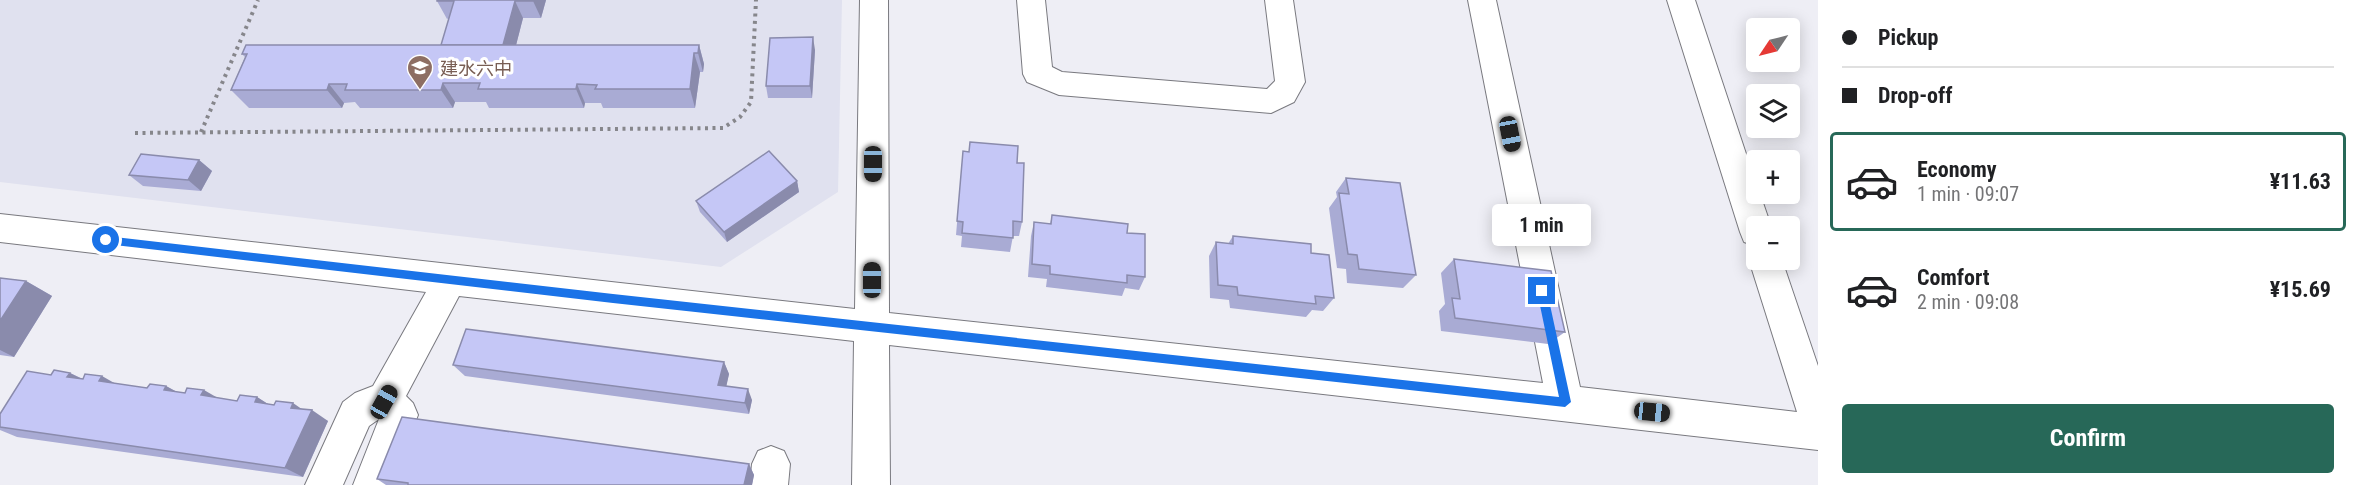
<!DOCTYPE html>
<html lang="en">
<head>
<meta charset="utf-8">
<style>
	:root { --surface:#fff; --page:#f2f2f2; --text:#202124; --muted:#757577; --line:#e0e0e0; --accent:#276858 }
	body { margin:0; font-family:"Roboto Condensed","Noto Sans SC",sans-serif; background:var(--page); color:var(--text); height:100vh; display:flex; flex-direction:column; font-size:22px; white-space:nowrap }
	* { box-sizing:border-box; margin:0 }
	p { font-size:20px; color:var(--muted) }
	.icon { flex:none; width:33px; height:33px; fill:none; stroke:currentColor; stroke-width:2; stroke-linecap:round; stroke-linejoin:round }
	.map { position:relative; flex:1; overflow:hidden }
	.panel { display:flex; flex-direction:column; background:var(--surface); width:540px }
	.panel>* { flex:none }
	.hud { display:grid; align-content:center; height:132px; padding:0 24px; background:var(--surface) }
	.needle { width:39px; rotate:235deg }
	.controls { position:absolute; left:1746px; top:18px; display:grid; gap:12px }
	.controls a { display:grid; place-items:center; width:54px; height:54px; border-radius:6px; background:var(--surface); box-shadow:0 3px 15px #0003; font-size:30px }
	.end { position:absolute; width:27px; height:27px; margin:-14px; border:8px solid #1a73e8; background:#fff; box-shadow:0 0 0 3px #fff }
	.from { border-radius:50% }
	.bubble { position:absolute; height:42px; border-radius:6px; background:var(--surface); box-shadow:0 3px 15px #0003; font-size:20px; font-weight:700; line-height:42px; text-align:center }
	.car { position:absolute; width:18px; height:36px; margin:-18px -9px; border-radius:8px; box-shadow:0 0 4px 2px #0007; background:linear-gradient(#222 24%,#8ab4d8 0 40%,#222 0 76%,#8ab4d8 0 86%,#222 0) }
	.hud b { display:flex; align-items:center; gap:21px; height:57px; font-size:22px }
	.hud b+b { border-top:2px solid var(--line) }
	.hud i { width:15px; height:15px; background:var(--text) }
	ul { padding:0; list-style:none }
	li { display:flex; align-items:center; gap:18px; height:99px; margin:0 12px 9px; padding:0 12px; border:3px solid transparent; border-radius:6px }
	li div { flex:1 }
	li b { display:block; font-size:22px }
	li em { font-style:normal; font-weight:700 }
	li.selected { border-color:var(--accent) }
	li>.icon { width:54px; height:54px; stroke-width:1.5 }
	.action { display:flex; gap:12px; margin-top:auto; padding:12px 24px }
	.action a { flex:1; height:69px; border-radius:6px; background:var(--accent); color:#fff; font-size:24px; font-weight:700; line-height:69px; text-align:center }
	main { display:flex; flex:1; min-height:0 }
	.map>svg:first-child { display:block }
	.built { fill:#e0e1ef }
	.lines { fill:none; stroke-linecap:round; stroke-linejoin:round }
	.minor-casing { stroke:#79797f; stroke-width:2 }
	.path { stroke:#86868b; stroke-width:4; stroke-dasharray:3 4.5; stroke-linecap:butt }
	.minor { fill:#fff; fill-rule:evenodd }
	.wall { fill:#a9abd4 }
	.shaded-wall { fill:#8a8bac }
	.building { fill:#c5c7f6; stroke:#8a8bac; stroke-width:1.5 }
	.route { fill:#1a73e8 }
	.labels { text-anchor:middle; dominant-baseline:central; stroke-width:6; stroke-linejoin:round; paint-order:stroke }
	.education-label { font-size:18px; fill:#785e54; stroke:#fff; text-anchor:start }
</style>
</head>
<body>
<main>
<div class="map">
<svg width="1818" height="485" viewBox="0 0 1818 485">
	<rect width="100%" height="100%" fill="#eeeef5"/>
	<polygon class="built" points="0,0 842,0 838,192 721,267 0,182"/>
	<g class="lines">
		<defs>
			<g id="minor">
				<polygon points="860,0 888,0 889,313 1543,383 1468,0 1496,0 1580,387 1797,412 1749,260 1756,249 1756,260 1782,260 1818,366 1818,450 889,345 890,485 852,485 854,341 459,296 406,396 413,403 418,415 391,485 353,485 379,419 369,426 343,485 305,485 343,402 355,393 373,386 426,292 0,242 0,214 855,309"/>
				<polygon points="1017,0 1045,0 1052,67 1062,72 1267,89 1275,81 1265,0 1293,0 1305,82 1294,102 1271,113 1059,95 1027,82 1023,74"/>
				<polygon points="1667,0 1695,0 1756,184 1756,194 1760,194 1771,226 1756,226 1756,246 1744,242 1740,232"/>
				<polygon points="771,446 784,451 790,464 788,485 750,485 752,464 758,451"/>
			</g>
		</defs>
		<use href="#minor" class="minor-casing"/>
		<g class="path">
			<polyline points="201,132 258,0"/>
			<polyline points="135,133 723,128 740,117 751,102 756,0"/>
		</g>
		<use href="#minor" class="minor"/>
	</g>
	<g class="wall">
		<polygon points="546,0 541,18 523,18 516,45 699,45 704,64 703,72 700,72 695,108 603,108 601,103 585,103 584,108 489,108 486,102 455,102 453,108 360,108 355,102 344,103 342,108 249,108 231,90 245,57 242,54 441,45 449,18 447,19 437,1"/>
		<polygon points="815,50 812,98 768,98 766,86"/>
		<polygon points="963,151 1017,163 1022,222 1019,236 1013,236 1010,252 961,247 962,236 956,235"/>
		<polygon points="199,160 212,171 201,191 143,186 129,175"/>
		<polygon points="1346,178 1416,275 1403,288 1347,283 1346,269 1337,268 1329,208 1337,197 1336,192"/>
		<polygon points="797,181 799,192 727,242 700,212 696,201"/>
		<polygon points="1052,215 1127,233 1145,277 1139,290 1125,288 1122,296 1046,287 1047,279 1028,277 1031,236 1034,222 1050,224"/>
		<polygon points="1233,236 1311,253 1334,298 1323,311 1312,310 1306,317 1230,308 1229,300 1210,298 1209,256 1216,242 1228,244"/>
		<polygon points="1454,259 1565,332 1548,344 1441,331 1439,311 1445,304 1441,273"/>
		<polygon points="0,278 26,281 52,296 14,357 0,355"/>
		<polygon points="724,362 729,374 726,386 752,400 749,414 465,376 453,365"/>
		<polygon points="70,373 83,379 147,388 166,386 177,392 237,401 257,397 268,404 302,409 328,421 303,477 17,437 0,430 0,414 51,375"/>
		<polygon points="749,464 754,475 752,485 386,485 377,479"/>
	</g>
	<g class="shaded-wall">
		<polygon points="534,0 546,0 541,18 533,1"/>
		<polygon points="515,1 523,18 511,65 502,48"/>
		<polygon points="813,37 815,50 812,98 810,86"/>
		<polygon points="699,45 704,64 703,72 698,53"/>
		<polygon points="694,53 700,72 695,108 690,89"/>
		<polygon points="443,83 455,102 453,108 441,90"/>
		<polygon points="329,84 344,103 342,108 327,90"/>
		<polygon points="577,84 585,103 584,108 576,89"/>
		<polygon points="199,160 212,171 201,191 188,180"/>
		<polygon points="797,181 799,192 727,242 724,232"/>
		<polygon points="26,281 52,296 14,357 0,350 0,321"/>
		<polygon points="724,362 729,374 724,397 718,385"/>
		<polygon points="70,373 92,384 67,377"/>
		<polygon points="102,376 123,388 99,381"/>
		<polygon points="166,386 186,397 164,390"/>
		<polygon points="748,389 752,400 749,414 745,403"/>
		<polygon points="204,390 223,401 201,395"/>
		<polygon points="257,397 274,408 255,402"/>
		<polygon points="293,403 309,414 291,408"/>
		<polygon points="312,410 328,421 303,477 285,468"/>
		<polygon points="749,464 754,475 752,485 744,485"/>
	</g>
	<g class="building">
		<polygon points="437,0 534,0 533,1 515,1 503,45 441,45 454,1 437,1"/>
		<polygon points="813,37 810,86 766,86 770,38"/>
		<polygon points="246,45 699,45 698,53 694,53 690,89 595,89 597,85 577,84 576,89 478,89 480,83 443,83 441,90 345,90 347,84 329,84 327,90 231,90 247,54 242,54"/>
		<polygon points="970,142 1018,146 1017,163 1024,163 1022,222 1013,221 1013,238 962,233 963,222 957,221 963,151 969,152"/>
		<polygon points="769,151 797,181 724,232 696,201"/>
		<polygon points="141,154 199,160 188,180 129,175"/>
		<polygon points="1346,178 1400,183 1416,275 1359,269 1357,255 1348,254 1339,193 1349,194"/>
		<polygon points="1052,215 1128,224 1127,233 1145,234 1145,277 1127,275 1127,283 1050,274 1050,266 1032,264 1034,222 1051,224"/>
		<polygon points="1233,236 1311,244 1311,253 1329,255 1334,298 1315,296 1316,304 1238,295 1237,287 1218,285 1216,242 1233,244"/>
		<polygon points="1454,259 1551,271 1565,332 1455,318 1452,298 1460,299"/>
		<polygon points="0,278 26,281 0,321"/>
		<polygon points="466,329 724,362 718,385 748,389 745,403 453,365"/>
		<polygon points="54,370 70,373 67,377 83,379 85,374 102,376 99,381 147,388 150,384 166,386 164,390 185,393 187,388 204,390 201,395 237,401 240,395 257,397 255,402 274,405 276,401 293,403 291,408 312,410 285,468 0,427 0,414 27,371 51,375"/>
		<polygon points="402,417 749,464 744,485 408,485 408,483 377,479"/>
	</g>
	<polygon class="route" points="106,236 613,294 1559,397 1537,291 1542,286 1547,291 1571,402 1565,407 613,303 106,244 102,240"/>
	<defs>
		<symbol id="school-pin" viewBox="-11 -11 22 30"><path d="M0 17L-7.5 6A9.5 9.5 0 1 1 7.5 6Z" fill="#8d6e63" stroke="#fff"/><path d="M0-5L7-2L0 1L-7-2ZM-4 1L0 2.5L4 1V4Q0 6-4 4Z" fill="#fff"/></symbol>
	</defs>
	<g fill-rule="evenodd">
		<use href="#school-pin" x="405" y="53" width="30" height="40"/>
	</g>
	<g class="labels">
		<g class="education-label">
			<text x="440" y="68">建水六中</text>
		</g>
	</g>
</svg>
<div class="controls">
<a><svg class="needle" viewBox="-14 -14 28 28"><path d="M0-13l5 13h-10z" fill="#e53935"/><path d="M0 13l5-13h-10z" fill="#757577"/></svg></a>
<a><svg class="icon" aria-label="layers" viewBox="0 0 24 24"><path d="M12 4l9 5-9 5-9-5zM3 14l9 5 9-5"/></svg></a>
<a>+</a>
<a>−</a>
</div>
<i class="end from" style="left:106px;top:240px"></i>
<i class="end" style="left:1542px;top:291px"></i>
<div class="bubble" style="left:1492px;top:204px;width:99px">1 min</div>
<i class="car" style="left:1510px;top:134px;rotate:169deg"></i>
<i class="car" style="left:873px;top:164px;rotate:180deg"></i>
<i class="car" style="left:872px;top:280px;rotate:0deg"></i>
<i class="car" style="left:384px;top:402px;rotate:29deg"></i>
<i class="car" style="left:1652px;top:412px;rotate:96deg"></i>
</div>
<section class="panel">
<div class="hud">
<b><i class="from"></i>Pickup</b>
<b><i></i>Drop-off</b>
</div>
<ul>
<li class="selected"><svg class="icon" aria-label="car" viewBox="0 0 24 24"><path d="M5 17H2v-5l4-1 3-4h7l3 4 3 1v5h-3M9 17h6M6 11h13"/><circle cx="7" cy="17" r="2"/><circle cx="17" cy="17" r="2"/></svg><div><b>Economy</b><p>1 min · 09:07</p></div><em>¥11.63</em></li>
<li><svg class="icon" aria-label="car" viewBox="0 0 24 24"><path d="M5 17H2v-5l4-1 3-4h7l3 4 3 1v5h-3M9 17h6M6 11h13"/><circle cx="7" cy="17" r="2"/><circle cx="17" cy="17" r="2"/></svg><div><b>Comfort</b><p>2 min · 09:08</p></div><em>¥15.69</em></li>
</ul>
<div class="action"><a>Confirm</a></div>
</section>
</main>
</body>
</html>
